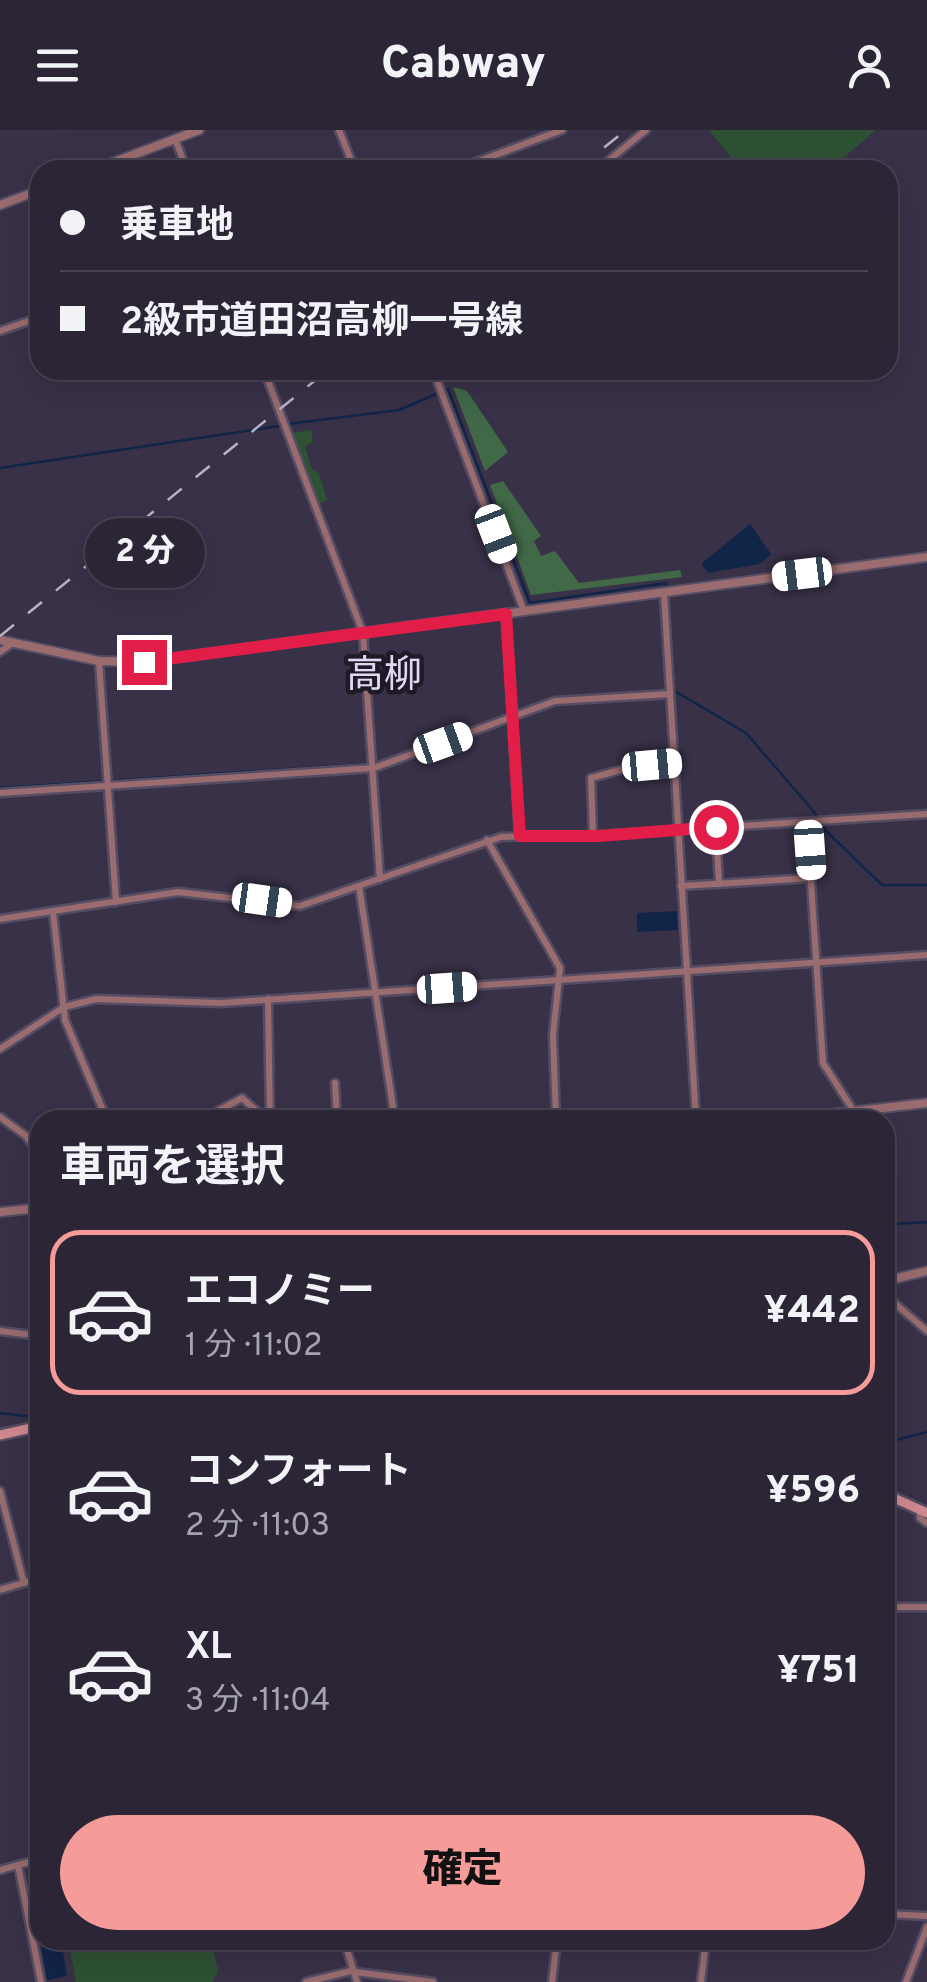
<!DOCTYPE html>
<html lang="ja">
<head>
<meta charset="utf-8">
<style>
	:root { --surface:#2b2536; --page:#332d3e; --text:#f1f3f6; --muted:#a6a5ad; --line:#474251; --accent:#f59b99 }
	body { margin:0; font-family:Overpass,"Noto Sans JP",sans-serif; background:var(--page); color:var(--text); height:100vh; display:flex; flex-direction:column; font-size:38px; white-space:nowrap }
	* { box-sizing:border-box; margin:0 }
	p { font-size:32px; color:var(--muted) }
	.icon { flex:none; width:55px; height:55px; fill:none; stroke:currentColor; stroke-width:2; stroke-linecap:round; stroke-linejoin:round }
	.map { position:relative; flex:1; overflow:hidden }
	.drawer { position:absolute; left:30px; top:980px; width:865px; height:840px; display:flex; flex-direction:column; background:var(--surface); border-radius:30px; box-shadow:0 10px 40px #0002,0 0 0 2px var(--line) }
	.drawer>* { flex:none }
	.guide { position:absolute; left:30px; top:30px; width:868px; height:220px; border-radius:30px; box-shadow:0 10px 40px #0002,0 0 0 2px var(--line); display:grid; align-content:center; height:220px; padding:0 30px; background:var(--surface) }
	.end { position:absolute; width:45px; height:45px; margin:-22px; border:12px solid #e11d48; background:#fff; box-shadow:0 0 0 5px #fff }
	.from { border-radius:50% }
	.bubble { position:absolute; height:70px; border-radius:35px; background:var(--surface); box-shadow:0 10px 40px #0002,0 0 0 2px var(--line); font-size:32px; font-weight:800; line-height:70px; text-align:center }
	.car { position:absolute; width:30px; height:60px; margin:-30px -15px; border-radius:12px; box-shadow:0 0 8px 2px #0007; background:linear-gradient(#fff 24%,#345 0 40%,#fff 0 76%,#345 0 86%,#fff 0) }
	.guide b { display:flex; align-items:center; gap:35px; height:95px; font-size:38px }
	.guide b+b { border-top:2px solid var(--line) }
	.guide i { width:25px; height:25px; background:var(--text) }
	ul { padding:0; list-style:none }
	li { display:flex; align-items:center; gap:30px; height:165px; margin:0 20px 15px; padding:0 10px; border:5px solid transparent; border-radius:30px }
	li div { flex:1 }
	li b { display:block; font-size:38px }
	li em { font-style:normal; font-weight:800 }
	li.active { border-color:var(--accent) }
	li>.icon { width:90px; height:90px; stroke-width:1.5 }
	h2 { padding:0 30px; font-size:45px; line-height:120px }
	.cta { display:flex; gap:20px; margin-top:auto; padding:20px 30px }
	.cta a { flex:1; height:115px; border-radius:60px; background:var(--accent); color:#111; font-size:40px; font-weight:800; line-height:115px; text-align:center }
	header { display:flex; justify-content:space-between; align-items:center; height:130px; padding:0 30px; background:var(--surface); font-size:45px; font-weight:800 }
	.map>svg:first-child { display:block }
	.green { fill:#2e5234 }
	.forest { fill:#416947 }
	.water { fill:#112549 }
	.lines { fill:none; stroke-linecap:round; stroke-linejoin:round }
	.stream { stroke:#112549; stroke-width:2.5 }
	.minor-casing { stroke:#554d63; stroke-width:11 }
	.tertiary-casing { stroke:#554d63; stroke-width:12 }
	.secondary-casing { stroke:#554d63; stroke-width:14 }
	.minor { stroke:#9a6c70; stroke-width:6 }
	.tertiary { stroke:#9a6c70; stroke-width:8 }
	.secondary { stroke:#d28991; stroke-width:9 }
	.rail { stroke:#b9b3c4; stroke-width:2.5; stroke-dasharray:18 18; stroke-linecap:butt }
	.route { stroke:#e11d48; stroke-width:12 }
	.labels { text-anchor:middle; dominant-baseline:central; stroke-width:9; stroke-linejoin:round; paint-order:stroke }
	.quarter-label { font-size:38px; fill:#e1d8f5; stroke:#1f1b26 }
</style>
</head>
<body>
<header><svg class="icon" aria-label="menu" viewBox="0 0 24 24"><path d="M4 6h16M4 12h16M4 18h16"/></svg>Cabway<svg class="icon" aria-label="person" viewBox="0 0 24 24"><circle cx="12" cy="8" r="4"/><path d="M4 21q1-7 8-7t8 7"/></svg></header>
<div class="map">
<svg width="927" height="1852" viewBox="0 0 927 1852">
	<rect width="100%" height="100%" fill="#393148"/>
	<g class="green">
		<polygon points="709,0 876,0 829,40 741,40"/>
		<polygon points="311,300 313,312 305,316 312,340 319,343 327,370 318,374 292,303"/>
		<polygon points="68,1810 211,1810 218,1841 213,1852 76,1852"/>
	</g>
	<g class="forest">
		<polygon points="453,257 467,261 508,322 485,341"/>
		<polygon points="503,351 541,406 534,411 541,426 555,421 579,453 680,440 682,447 531,465 490,355"/>
	</g>
	<g class="water">
		<polygon points="750,394 771,424 760,434 708,443 701,434"/>
		<polygon points="677,781 678,800 637,802 637,783"/>
		<polygon points="37,1792 40,1792 40,1810 61,1810 67,1846 47,1850"/>
	</g>
	<g class="lines">
		<g class="stream">
			<polyline points="288,294 399,280 448,259 530,473 666,453 666,458"/>
			<polyline points="0,338 280,296"/>
			<polyline points="527,578 558,567 673,560 746,603 815,683 824,699 882,755 927,755"/>
			<polyline points="0,658 379,633"/>
			<polyline points="894,1094 927,1092"/>
			<polyline points="0,1283 40,1288"/>
			<polyline points="885,1313 927,1302"/>
		</g>
		<defs>
			<g id="minor">
				<polyline points="339,0 355,40"/>
				<polyline points="175,9 187,40"/>
				<polyline points="455,40 562,0"/>
				<polyline points="597,40 646,0"/>
				<polyline points="0,201 40,187"/>
				<polyline points="264,240 363,503 380,749"/>
				<polyline points="433,240 524,481"/>
				<polyline points="664,463 696,990"/>
				<polyline points="506,484 519,706"/>
				<polyline points="0,522 11,514"/>
				<polyline points="99,531 116,772"/>
				<polyline points="0,663 374,638 555,571 670,564"/>
				<polyline points="807,692 823,933 853,980 855,990"/>
				<polyline points="716,697 719,754"/>
				<polyline points="593,705 591,648 631,637 674,633"/>
				<polyline points="487,710 560,838 553,905 556,990"/>
				<polyline points="359,756 395,990"/>
				<polyline points="681,756 812,748"/>
				<polyline points="53,782 65,890 107,990"/>
				<polyline points="0,789 178,762 300,776 501,707 599,705 927,684"/>
				<polyline points="268,869 270,990"/>
				<polyline points="0,919 64,877 96,869 221,873 927,825"/>
				<polyline points="335,953 337,990"/>
				<polyline points="214,983 242,968 267,990"/>
				<polyline points="0,987 26,1006 40,1024"/>
				<polyline points="885,1140 891,1170 927,1201"/>
				<polyline points="0,1201 40,1206"/>
				<polyline points="0,1361 24,1453"/>
				<polyline points="920,1381 920,1388 927,1393"/>
				<polyline points="0,1460 40,1448"/>
				<polyline points="885,1477 927,1477"/>
				<polyline points="18,1735 41,1852"/>
				<polyline points="0,1740 40,1729"/>
				<polyline points="885,1784 927,1786"/>
				<polyline points="344,1810 357,1852"/>
				<polyline points="355,1842 433,1852"/>
				<polyline points="306,1852 351,1841"/>
				<polyline points="552,1852 557,1810"/>
				<polyline points="701,1852 706,1810"/>
				<polyline points="906,1852 927,1797"/>
			</g>
			<g id="tertiary">
				<polyline points="93,40 199,0"/>
				<polyline points="0,75 40,60"/>
				<polyline points="0,510 99,531 144,532 927,427"/>
				<polyline points="778,990 927,973"/>
				<polyline points="0,1082 40,1078"/>
				<polyline points="885,1151 927,1141"/>
			</g>
			<g id="secondary">
				<polyline points="0,1305 40,1296"/>
				<polyline points="885,1364 927,1383"/>
			</g>
		</defs>
		<use href="#minor" class="minor-casing"/>
		<use href="#tertiary" class="tertiary-casing"/>
		<use href="#secondary" class="secondary-casing"/>
		<use href="#minor" class="minor"/>
		<use href="#tertiary" class="tertiary"/>
		<use href="#secondary" class="secondary"/>
		<g class="rail">
			<polyline points="576,40 626,0"/>
			<polyline points="0,506 328,240"/>
		</g>
	</g>
	<g class="lines">
		<polyline class="route" points="144,532 506,484 520,706 599,706 716,697"/>
	</g>
	<g class="labels">
		<g class="quarter-label">
			<text x="384" y="547">高柳</text>
		</g>
	</g>
</svg>
<i class="end from" style="left:716px;top:697px"></i>
<i class="end" style="left:144px;top:532px"></i>
<div class="bubble" style="left:85px;top:388px;width:120px">2 分</div>
<i class="car" style="left:496px;top:404px;rotate:159deg"></i>
<i class="car" style="left:802px;top:444px;rotate:263deg"></i>
<i class="car" style="left:443px;top:613px;rotate:70deg"></i>
<i class="car" style="left:652px;top:635px;rotate:85deg"></i>
<i class="car" style="left:810px;top:720px;rotate:176deg"></i>
<i class="car" style="left:262px;top:770px;rotate:98deg"></i>
<i class="car" style="left:447px;top:858px;rotate:86deg"></i>
<div class="guide">
<b><i class="from"></i>乗車地</b>
<b><i></i>2級市道田沼高柳一号線</b>
</div>
<section class="drawer">
<h2>車両を選択</h2>
<ul>
<li class="active"><svg class="icon" aria-label="car" viewBox="0 0 24 24"><path d="M5 17H2v-5l4-1 3-4h7l3 4 3 1v5h-3M9 17h6M6 11h13"/><circle cx="7" cy="17" r="2"/><circle cx="17" cy="17" r="2"/></svg><div><b>エコノミー</b><p>1 分 · 11:02</p></div><em>¥442</em></li>
<li><svg class="icon" aria-label="car" viewBox="0 0 24 24"><path d="M5 17H2v-5l4-1 3-4h7l3 4 3 1v5h-3M9 17h6M6 11h13"/><circle cx="7" cy="17" r="2"/><circle cx="17" cy="17" r="2"/></svg><div><b>コンフォート</b><p>2 分 · 11:03</p></div><em>¥596</em></li>
<li><svg class="icon" aria-label="car" viewBox="0 0 24 24"><path d="M5 17H2v-5l4-1 3-4h7l3 4 3 1v5h-3M9 17h6M6 11h13"/><circle cx="7" cy="17" r="2"/><circle cx="17" cy="17" r="2"/></svg><div><b>XL</b><p>3 分 · 11:04</p></div><em>¥751</em></li>
</ul>
<div class="cta"><a>確定</a></div>
</section>
</div>
</body>
</html>
